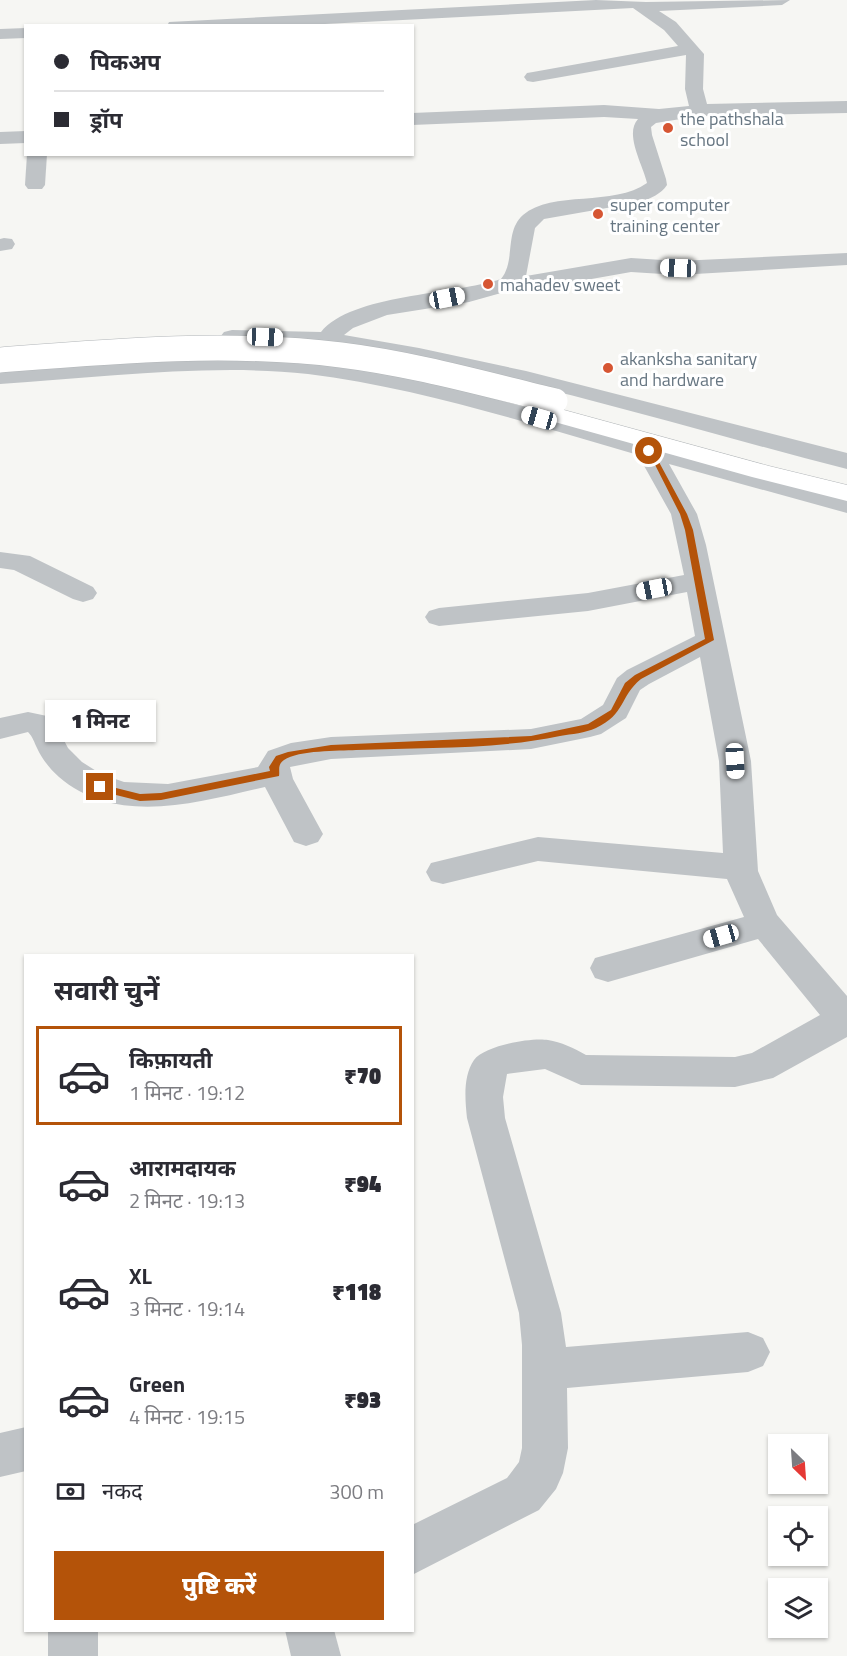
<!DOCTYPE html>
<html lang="hi">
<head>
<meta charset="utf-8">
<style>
	:root { --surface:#fff; --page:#f7f7f7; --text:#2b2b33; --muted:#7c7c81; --line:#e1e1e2; --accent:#b45309 }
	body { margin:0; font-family:"Titillium Web","Noto Sans Devanagari",sans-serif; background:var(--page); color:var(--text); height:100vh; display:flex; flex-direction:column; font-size:22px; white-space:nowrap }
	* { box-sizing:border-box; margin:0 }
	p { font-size:20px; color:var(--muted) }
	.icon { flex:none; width:33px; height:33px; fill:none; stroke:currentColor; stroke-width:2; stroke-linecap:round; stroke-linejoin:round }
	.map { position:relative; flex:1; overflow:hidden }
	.side { position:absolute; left:24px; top:954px; width:390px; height:678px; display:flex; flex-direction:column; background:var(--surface); border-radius:0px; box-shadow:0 2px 4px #0004 }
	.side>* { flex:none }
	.banner { position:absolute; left:24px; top:24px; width:390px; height:132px; border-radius:0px; box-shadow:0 2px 4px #0004; display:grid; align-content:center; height:132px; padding:0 30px; background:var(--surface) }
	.needle { width:39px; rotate:155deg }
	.tools { position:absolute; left:768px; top:1434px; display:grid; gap:12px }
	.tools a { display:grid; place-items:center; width:60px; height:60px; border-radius:0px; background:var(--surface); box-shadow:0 2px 4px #0004; font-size:30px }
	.end { position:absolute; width:27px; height:27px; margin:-14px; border:8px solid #b45309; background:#fff; box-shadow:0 0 0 3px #fff }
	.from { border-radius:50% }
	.bubble { position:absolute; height:42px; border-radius:0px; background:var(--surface); box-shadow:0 2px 4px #0004; font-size:20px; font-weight:800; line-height:42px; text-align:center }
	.car { position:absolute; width:18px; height:36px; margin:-18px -9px; border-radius:8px; box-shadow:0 0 4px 2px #0007; background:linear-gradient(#fff 24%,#345 0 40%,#fff 0 76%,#345 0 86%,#fff 0) }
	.banner b { display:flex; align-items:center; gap:21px; height:57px; font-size:22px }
	.banner b+b { border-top:2px solid var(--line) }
	.banner i { width:15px; height:15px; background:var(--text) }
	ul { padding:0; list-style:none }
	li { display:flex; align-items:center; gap:18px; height:99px; margin:0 12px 9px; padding:0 18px; border:3px solid transparent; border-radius:0px }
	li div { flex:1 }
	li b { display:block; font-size:22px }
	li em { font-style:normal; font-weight:800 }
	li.selected { border-color:var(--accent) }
	li>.icon { width:54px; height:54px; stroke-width:1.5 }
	h2 { padding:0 30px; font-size:27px; line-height:72px }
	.pay { display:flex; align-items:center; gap:15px; height:66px; padding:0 30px; font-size:22px }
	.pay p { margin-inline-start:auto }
	.action { display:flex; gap:12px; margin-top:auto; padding:12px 30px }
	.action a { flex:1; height:69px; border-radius:0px; background:var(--accent); color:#fff; font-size:24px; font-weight:800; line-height:69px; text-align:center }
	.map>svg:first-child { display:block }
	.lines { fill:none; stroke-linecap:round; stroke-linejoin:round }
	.highway-casing { stroke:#b2b6b9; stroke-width:1 }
	.minor { fill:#bfc3c6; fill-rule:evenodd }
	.highway { fill:#fff; fill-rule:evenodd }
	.highway-bridge-casing { stroke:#b2b6b9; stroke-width:26; stroke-linecap:butt }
	.highway-bridge { stroke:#fff; stroke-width:25 }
	.route { fill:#b45309 }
	.poi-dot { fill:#d65633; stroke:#fff; stroke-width:2 }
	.labels { text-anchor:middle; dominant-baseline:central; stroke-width:6; stroke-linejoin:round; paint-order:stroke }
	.far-poi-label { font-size:18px; fill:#677682; stroke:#fff; text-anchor:start }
</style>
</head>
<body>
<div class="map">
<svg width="847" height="1656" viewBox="0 0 847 1656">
	<rect width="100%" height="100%" fill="#f6f6f3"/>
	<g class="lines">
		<defs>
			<polygon id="highway" points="553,407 769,466 847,485 847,501 752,477 544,419 541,414 544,409"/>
		</defs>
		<use href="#highway" class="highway-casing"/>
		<g class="minor">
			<path d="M596,0L646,2L790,0L782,5L659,11L676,22L704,54L703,89L707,104L847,101V113L699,116L656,123L651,127L652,135L666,179L667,185C661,194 651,198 641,202L544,219L535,228L526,276L631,258L678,261L847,253V265L678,275L631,272L535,289L512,290L469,302L387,315L353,328L344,335L419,348L526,371L847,453V469C677,426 508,370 333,348C328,355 322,354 314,352L311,346L232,344L224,342L220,337L224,332L232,330L321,332C352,294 453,295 501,279C516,261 504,232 523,215C552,190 614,207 647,183C643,165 624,134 638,119L604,117L412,125V113L604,105L659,109L689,106L685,89L686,55L533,82L527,81L524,77L527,73L533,72L678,46L664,30L633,8L286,26H167L169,22Z"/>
			<polygon points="26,28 26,38 0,39 0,29"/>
			<polygon points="26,131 26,143 0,144 0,132"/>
			<polygon points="27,154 47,154 45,185 42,189 28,189 25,185"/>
			<polygon points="4,238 12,239 15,244 12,249 0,251 0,239"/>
			<path d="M219,356C249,357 280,356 310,360C493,387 668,454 847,497V513L669,464L697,514L706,545L751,761L758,871L777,915L847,996V1037L773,1078L735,1087L581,1085L545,1069L507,1074L503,1097L505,1118L561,1313L566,1347L748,1332L763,1338L770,1352L763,1366L748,1372L567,1388L568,1448L563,1473L556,1489L539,1510L412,1575V1525L507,1478L519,1462L522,1448V1345L519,1313L467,1118C465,1099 463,1076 474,1060C484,1046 531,1037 548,1040C561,1042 574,1048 586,1055L735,1057L752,1053L820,1015L758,939L608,982L595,978L590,968L595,958L744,917L727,879L538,861L443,884L431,881L426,872L431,863L538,837L723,853L719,761L700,657L649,684L640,690L626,718L601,734L590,737L531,749L331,759L290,767L293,779L323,834L318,842L306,846L294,842L265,787C199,802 117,827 59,777C50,769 42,759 37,748C34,742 33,737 28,732L0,739V718L28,712L47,716L56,725L68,748L82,762L101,774L124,782L168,784L258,767L268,751L291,743L331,737L531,729L581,719L603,705L617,678L627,670L695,636L687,592L588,611L439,626L429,623L425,617L429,611L439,608L588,593L684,575L671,514L638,455C530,424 420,388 308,374C211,363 98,378 0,384V370Z"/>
			<polygon points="0,552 30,556 93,587 97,593 93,599 83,602 73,599 14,570 0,568"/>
			<polygon points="26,1427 26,1471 0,1477 0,1433"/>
			<rect x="48" y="1630" width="50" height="26"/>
			<polygon points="285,1630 334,1630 341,1656 291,1656"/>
		</g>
		<use href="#highway" class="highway"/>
		<defs>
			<path id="highway-bridge" d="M0,360C113,351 228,341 341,355C414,364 484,384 555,401"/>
		</defs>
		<use href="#highway-bridge" class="highway-bridge-casing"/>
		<use href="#highway-bridge" class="highway-bridge"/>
	</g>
	<path class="route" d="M647,449L653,451L687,514L693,530L714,640L641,679C619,697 626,714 596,728C585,733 572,734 560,736C494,750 423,747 356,750C338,751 299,750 284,760C277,765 280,770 279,776L161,800L140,801L96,790V785L100,784L140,794L161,793L270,771L269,767L276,756L288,752L331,745L531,736L588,724L611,710L625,683L635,675L705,639L685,530L680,514Z"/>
	<g class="poi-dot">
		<circle cx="668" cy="128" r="6"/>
		<circle cx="598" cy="214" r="6"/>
		<circle cx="488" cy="284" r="6"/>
		<circle cx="608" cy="368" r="6"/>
	</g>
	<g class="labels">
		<g class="far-poi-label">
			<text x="680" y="118">the pathshala<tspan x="680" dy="21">school</tspan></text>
			<text x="610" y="204">super computer<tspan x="610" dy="21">training center</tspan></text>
			<text x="500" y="284">mahadev sweet</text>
			<text x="620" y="358">akanksha sanitary<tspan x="620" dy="21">and hardware</tspan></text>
		</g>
	</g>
</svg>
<div class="tools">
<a><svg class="needle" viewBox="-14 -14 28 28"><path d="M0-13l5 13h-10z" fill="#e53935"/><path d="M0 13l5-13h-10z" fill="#7c7c81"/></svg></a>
<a><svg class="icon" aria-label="locate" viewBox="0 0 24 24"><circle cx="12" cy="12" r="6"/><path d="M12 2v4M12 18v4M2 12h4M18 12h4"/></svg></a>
<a><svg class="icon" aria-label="layers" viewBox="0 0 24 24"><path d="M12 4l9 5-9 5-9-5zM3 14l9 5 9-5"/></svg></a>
</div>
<i class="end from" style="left:649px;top:451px"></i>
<i class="end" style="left:100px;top:787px"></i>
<div class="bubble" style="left:45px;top:700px;width:111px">1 मिनट</div>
<i class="car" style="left:678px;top:268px;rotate:272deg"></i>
<i class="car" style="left:447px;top:298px;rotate:79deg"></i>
<i class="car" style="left:265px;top:337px;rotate:92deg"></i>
<i class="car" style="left:539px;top:418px;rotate:286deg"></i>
<i class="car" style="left:654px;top:589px;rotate:259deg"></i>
<i class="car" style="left:735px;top:761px;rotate:177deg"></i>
<i class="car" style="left:721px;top:936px;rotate:254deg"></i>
<div class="banner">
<b><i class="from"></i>पिकअप</b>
<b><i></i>ड्रॉप</b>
</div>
<section class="side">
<h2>सवारी चुनें</h2>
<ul>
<li class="selected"><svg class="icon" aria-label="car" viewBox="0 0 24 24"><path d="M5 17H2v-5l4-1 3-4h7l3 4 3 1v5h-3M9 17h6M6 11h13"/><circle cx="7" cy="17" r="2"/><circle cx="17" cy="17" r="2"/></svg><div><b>किफ़ायती</b><p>1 मिनट · 19:12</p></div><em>₹70</em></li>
<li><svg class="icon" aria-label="car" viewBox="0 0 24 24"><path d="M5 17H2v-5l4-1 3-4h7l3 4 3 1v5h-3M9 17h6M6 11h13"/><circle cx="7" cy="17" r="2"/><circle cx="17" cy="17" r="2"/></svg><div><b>आरामदायक</b><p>2 मिनट · 19:13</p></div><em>₹94</em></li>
<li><svg class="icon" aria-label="car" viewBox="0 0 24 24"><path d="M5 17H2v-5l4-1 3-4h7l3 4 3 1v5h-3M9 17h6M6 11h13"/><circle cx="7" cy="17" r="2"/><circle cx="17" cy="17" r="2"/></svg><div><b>XL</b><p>3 मिनट · 19:14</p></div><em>₹118</em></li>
<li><svg class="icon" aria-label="car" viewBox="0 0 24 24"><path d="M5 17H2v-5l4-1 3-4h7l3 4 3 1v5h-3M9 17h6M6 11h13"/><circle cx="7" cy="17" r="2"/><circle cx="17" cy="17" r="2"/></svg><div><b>Green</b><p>4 मिनट · 19:15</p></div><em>₹93</em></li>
</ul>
<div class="pay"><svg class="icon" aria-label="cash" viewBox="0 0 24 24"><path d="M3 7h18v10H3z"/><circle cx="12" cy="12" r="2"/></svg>नकद<p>300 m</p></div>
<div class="action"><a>पुष्टि करें</a></div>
</section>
</div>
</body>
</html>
